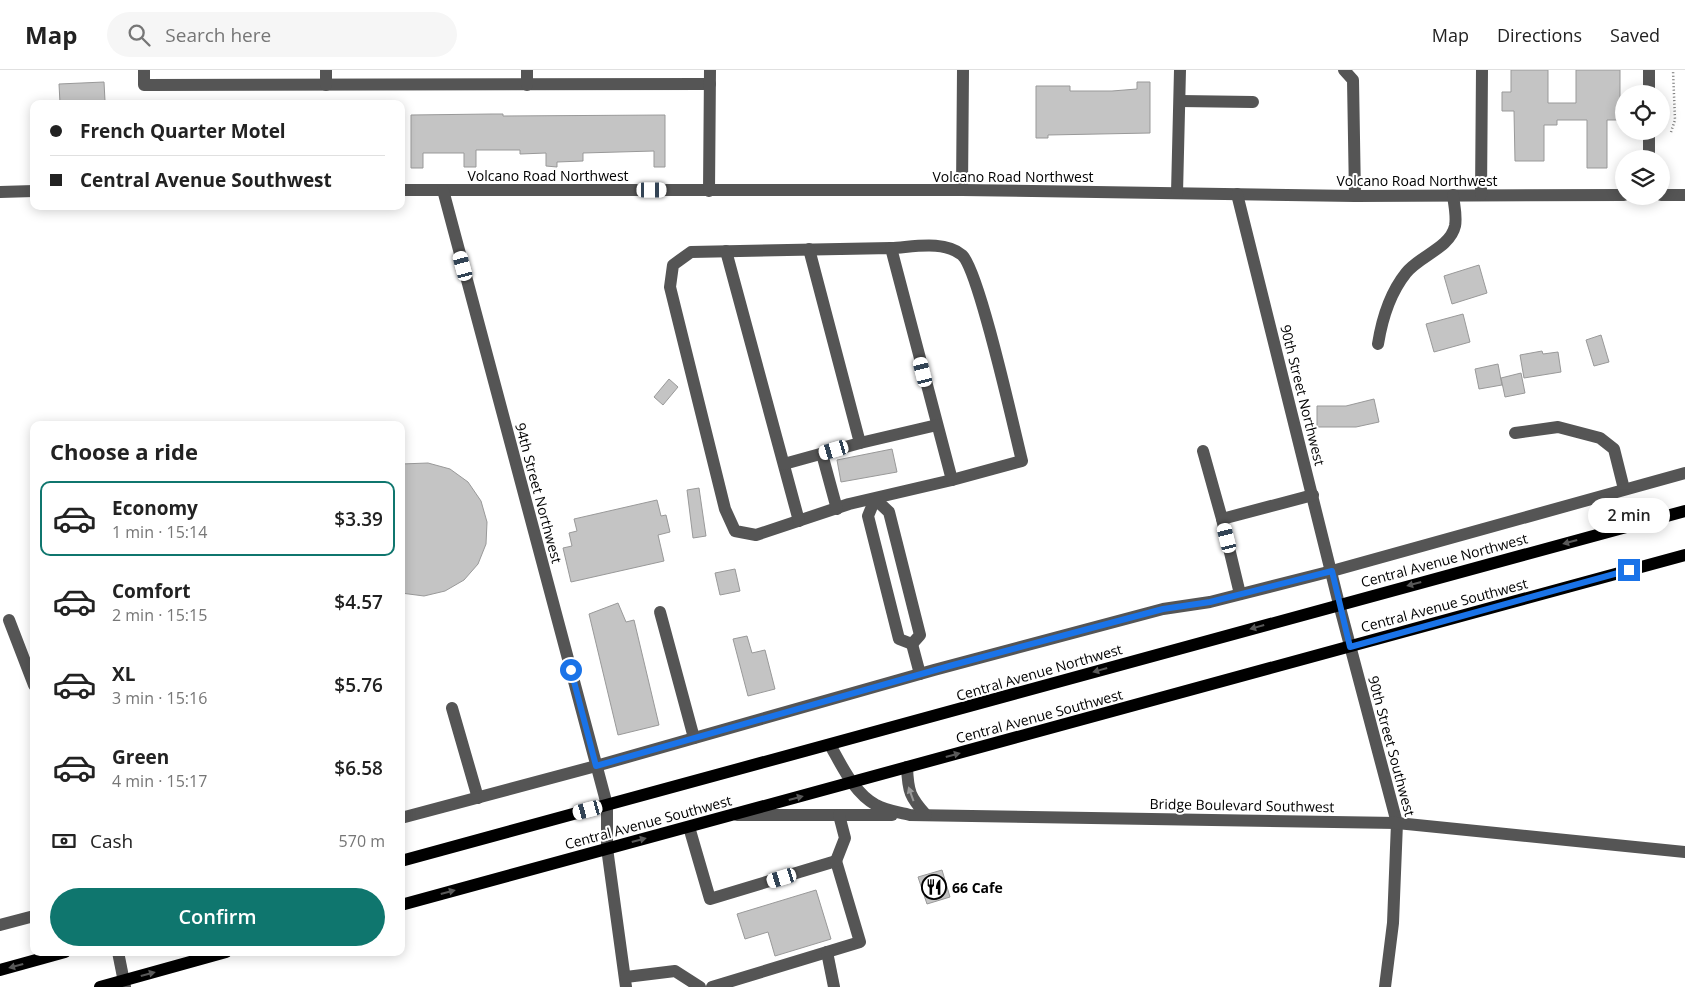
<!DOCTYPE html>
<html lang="en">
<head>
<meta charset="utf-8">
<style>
	:root { --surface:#fff; --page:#f6f6f6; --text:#222; --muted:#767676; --line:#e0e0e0; --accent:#0f766e }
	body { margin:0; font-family:"Open Sans",sans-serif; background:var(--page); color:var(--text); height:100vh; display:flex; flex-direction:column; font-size:19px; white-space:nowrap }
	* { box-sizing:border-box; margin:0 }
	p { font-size:16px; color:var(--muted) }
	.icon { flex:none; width:28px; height:28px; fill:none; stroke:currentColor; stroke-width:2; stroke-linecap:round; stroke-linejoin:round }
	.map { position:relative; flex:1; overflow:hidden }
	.sheet { position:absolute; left:30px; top:351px; width:375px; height:535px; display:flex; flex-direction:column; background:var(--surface); border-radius:10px; box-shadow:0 2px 12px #0003 }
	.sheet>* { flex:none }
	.guide { position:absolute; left:30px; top:30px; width:375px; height:110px; border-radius:10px; box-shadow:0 2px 12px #0003; display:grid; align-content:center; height:110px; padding:0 20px; background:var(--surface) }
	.buttons { position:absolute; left:1615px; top:15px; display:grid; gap:10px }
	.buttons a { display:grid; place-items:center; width:55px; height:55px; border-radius:50%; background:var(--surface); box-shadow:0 2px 12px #0003; font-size:25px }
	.end { position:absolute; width:22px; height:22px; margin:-11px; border:6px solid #1a73e8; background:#fff; box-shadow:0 0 0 2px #fff }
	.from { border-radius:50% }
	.bubble { position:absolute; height:35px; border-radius:18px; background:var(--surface); box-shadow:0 2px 12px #0003; font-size:16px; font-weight:600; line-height:35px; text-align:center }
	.car { position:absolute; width:15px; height:30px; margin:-15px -8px; border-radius:6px; box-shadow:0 0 4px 1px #0007; background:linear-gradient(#fff 24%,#345 0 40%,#fff 0 76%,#345 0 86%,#fff 0) }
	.guide b { display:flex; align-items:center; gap:18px; height:48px; font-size:19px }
	.guide b+b { border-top:1px solid var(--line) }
	.guide i { width:12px; height:12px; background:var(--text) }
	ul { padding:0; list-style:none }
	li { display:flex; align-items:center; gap:15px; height:75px; margin:0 10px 8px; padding:0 10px; border:2px solid transparent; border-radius:10px }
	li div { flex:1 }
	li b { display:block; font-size:19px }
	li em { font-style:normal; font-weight:600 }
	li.on { border-color:var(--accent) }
	li>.icon { width:45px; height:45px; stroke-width:1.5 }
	h2 { padding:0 20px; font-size:22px; line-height:60px }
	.pay { display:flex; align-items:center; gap:12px; height:55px; padding:0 20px; font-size:19px }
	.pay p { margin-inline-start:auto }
	.action { display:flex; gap:10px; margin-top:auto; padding:10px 20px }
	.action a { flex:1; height:58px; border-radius:30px; background:var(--accent); color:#fff; font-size:20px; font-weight:600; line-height:58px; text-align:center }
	header { display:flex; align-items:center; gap:30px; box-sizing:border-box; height:70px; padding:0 25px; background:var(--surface); border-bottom:1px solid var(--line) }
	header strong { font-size:24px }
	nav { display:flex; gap:28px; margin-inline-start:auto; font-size:18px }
	.search { width:350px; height:45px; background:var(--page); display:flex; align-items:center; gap:12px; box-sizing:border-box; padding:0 18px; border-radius:28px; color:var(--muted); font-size:19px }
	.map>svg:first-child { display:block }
	.building { fill:#c4c4c4; stroke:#999 }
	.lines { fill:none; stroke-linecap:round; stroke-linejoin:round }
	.path { stroke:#777; stroke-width:2.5; stroke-dasharray:1 2.5; stroke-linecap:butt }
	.minor { stroke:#555; stroke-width:12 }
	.major { stroke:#000; stroke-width:12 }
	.oneway { fill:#595959 }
	.oneway2 { fill:#999 }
	.route { stroke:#1a73e8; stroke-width:6 }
	.labels { text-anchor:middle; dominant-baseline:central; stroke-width:4; stroke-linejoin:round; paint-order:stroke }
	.street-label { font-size:14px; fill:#000; stroke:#fff }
	.poi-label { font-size:14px; font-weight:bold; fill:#000; stroke:#fff; text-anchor:start }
</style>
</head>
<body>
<header>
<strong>Map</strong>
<div class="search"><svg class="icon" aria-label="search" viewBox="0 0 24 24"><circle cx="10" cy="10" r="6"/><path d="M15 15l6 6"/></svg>Search here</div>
<nav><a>Map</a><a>Directions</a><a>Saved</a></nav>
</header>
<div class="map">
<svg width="1685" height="917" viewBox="0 0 1685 917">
	<rect width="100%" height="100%" fill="#fff"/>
	<g class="building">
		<polygon points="1511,0 1548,0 1548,33 1576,33 1576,0 1620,0 1620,50 1607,50 1607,98 1587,98 1587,50 1557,50 1557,55 1544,55 1544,91 1515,91 1514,41 1502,41 1502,22 1511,22"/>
		<polygon points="104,12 105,31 60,33 59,14"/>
		<polygon points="1137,12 1150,12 1150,63 1048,65 1048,68 1036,68 1036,16 1070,16 1070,21 1112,21 1137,19"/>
		<polygon points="492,44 503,44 503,46 665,45 665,97 654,97 654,81 583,83 583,91 557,92 557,97 546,96 546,83 520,84 520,80 476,80 476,97 464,97 464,83 423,83 423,98 411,98 411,45"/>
		<polygon points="1479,195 1487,223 1452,234 1444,206"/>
		<polygon points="1463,244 1470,272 1434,282 1426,254"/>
		<polygon points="1601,265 1609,292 1594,296 1586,270"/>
		<polygon points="1542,281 1543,284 1558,282 1561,302 1524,308 1520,285"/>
		<polygon points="1498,294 1502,315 1479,319 1475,299"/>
		<polygon points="1521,303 1525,323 1505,327 1501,308"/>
		<polygon points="669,309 678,317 663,335 654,327"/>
		<polygon points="1374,329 1379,352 1356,357 1317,357 1317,336 1346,336"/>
		<polygon points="892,379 897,402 841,412 837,390"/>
		<polygon points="428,393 450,399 468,412 481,431 487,452 486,474 478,494 464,510 445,521 424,526 401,523 401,394"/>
		<polygon points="699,418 706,466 693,468 687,420"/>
		<polygon points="657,430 661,446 666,445 670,462 658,465 664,491 571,512 563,478 572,476 569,463 577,461 574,449"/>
		<polygon points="735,499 740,521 720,525 715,503"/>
		<polygon points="618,533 626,552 634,550 659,655 618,665 589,544"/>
		<polygon points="747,566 752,583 765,580 775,619 748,626 733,569"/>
		<polygon points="942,800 950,827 927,834 918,807"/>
		<polygon points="816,820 831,869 775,886 768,862 745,869 737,844"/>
	</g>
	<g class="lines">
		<polyline class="path" points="1671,62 1675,50 1673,0"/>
		<g class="minor">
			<polyline points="144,0 144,15 710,14"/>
			<polyline points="326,0 326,15"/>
			<polyline points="527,0 527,15"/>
			<polyline points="1344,0 1353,10 1355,126"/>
			<polyline points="1649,0 1649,24"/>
			<polyline points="1180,31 1253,32"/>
			<polyline points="1649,61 1649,89"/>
			<polyline points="401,120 962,120 1355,126 1624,125"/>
			<polyline points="443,120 607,735 607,778 626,917"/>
			<polyline points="962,120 963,0"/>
			<polyline points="709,121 710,0"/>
			<polyline points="0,122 34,121"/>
			<polyline points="1177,123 1180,0"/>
			<polyline points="1237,124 1339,534 1397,753 1393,853 1385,917"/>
			<polyline points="1481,125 1482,0"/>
			<polyline points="1661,125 1685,125"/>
			<polygon points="891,178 952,410 849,434 756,465 735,461 725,439 670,217 673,195 691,182"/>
			<path d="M891,178C913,177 944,170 962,185C979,200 1014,359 1022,391L952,410"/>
			<polyline points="726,181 799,451"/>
			<path d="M1378,274C1382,249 1390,223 1406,203C1419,186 1450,178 1455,156C1457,146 1454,135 1453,125"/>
			<polyline points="1515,363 1558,357 1600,368 1614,379 1624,419"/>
			<polyline points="860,373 937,355"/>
			<polyline points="1203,381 1222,449"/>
			<polyline points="822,384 837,439"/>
			<polyline points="784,394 860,373 809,179"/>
			<polygon points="875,429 889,442 920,565 912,574 899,569 868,446"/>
			<polyline points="1240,524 1222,449 1313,425"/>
			<polyline points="660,542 694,668"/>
			<polyline points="9,550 34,615"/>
			<polyline points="912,574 920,604"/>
			<polyline points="452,638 478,728"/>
			<path d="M830,675C842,696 854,723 876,735C886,741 899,742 910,745L1397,753L1685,782"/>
			<path d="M907,697C908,722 910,727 926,745"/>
			<polyline points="737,745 892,745"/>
			<polyline points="401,748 596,696 934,600 1163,539 1210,532 1332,501 1685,403"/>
			<polyline points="689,757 710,829 836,791 860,872 712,917"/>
			<polyline points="836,791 845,768 839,745"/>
			<polyline points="0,855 34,846"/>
			<polyline points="118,882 125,917"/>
			<polyline points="827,882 834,917"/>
			<polyline points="626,907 675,901 700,917"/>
		</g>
		<g class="major">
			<polyline points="401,791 1685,441"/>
			<polyline points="401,835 1685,485"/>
			<polyline points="0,900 65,882"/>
			<polyline points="100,917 226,882"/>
		</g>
	</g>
	<defs><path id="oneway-solid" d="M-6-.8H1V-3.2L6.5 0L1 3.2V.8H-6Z" transform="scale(1.25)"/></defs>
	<g class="oneway">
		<use href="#oneway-solid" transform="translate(1570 472) rotate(165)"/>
		<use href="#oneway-solid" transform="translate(1414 514) rotate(165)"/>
		<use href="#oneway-solid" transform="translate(1257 557) rotate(164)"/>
		<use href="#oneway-solid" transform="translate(1100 600) rotate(164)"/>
		<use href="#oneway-solid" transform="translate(953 685) rotate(-15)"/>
		<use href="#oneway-solid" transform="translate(796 728) rotate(-15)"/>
		<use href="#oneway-solid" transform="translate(639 770) rotate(-15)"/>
		<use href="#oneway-solid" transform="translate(448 822) rotate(-15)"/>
		<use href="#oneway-solid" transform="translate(16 896) rotate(165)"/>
		<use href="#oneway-solid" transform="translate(148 904) rotate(-15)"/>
	</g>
	<use class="oneway2" href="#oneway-solid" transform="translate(911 724) rotate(-110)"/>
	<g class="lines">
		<polyline class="route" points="571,600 596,696 953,595 1163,539 1210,532 1332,501 1350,577 1629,500"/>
	</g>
	<defs>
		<symbol id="restaurant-ring" viewBox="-11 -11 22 22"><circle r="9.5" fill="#fff" stroke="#000" stroke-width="1.5"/><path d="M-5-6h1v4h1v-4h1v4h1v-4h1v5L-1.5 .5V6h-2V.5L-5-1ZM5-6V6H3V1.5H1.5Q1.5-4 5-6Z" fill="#000"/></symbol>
	</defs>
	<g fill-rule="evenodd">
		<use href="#restaurant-ring" x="920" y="803" width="28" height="28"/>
	</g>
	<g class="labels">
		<g class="street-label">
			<text x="548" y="105">Volcano Road Northwest</text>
			<text x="1013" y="106">Volcano Road Northwest</text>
			<text x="1417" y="110">Volcano Road Northwest</text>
			<text transform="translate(1303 325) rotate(76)">90th Street Northwest</text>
			<text transform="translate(539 423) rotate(75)">94th Street Northwest</text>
			<text transform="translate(1444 490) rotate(-15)">Central Avenue Northwest</text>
			<text transform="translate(1444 535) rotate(-15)">Central Avenue Southwest</text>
			<text transform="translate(1039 602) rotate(-16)">Central Avenue Northwest</text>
			<text transform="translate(1039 646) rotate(-15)">Central Avenue Southwest</text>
			<text transform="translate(1392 676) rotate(75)">90th Street Southwest</text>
			<text transform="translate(1242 735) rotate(1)">Bridge Boulevard Southwest</text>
			<text transform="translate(648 752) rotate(-15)">Central Avenue Southwest</text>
		</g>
		<g class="poi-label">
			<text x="952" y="817">66 Cafe</text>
		</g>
	</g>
</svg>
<div class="buttons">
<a><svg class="icon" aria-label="locate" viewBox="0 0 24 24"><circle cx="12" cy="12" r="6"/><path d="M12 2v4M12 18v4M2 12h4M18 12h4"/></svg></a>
<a><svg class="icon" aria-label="layers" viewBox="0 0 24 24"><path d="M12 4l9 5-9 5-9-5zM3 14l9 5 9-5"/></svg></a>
</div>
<i class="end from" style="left:571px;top:600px"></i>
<i class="end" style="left:1629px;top:500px"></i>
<div class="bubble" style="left:1588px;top:428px;width:82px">2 min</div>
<i class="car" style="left:652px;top:120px;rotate:90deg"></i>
<i class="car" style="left:463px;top:196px;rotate:345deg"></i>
<i class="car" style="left:923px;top:302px;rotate:346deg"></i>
<i class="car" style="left:834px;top:380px;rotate:254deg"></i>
<i class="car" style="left:1227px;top:468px;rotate:346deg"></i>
<i class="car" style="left:588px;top:740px;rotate:255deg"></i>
<i class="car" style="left:782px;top:808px;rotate:253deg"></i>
<div class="guide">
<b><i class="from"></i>French Quarter Motel</b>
<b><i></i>Central Avenue Southwest</b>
</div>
<section class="sheet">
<h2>Choose a ride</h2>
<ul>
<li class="on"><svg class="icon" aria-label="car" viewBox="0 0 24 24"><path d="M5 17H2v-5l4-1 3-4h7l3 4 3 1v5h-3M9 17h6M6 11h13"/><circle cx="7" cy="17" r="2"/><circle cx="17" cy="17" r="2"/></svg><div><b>Economy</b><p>1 min · 15:14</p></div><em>$3.39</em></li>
<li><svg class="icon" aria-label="car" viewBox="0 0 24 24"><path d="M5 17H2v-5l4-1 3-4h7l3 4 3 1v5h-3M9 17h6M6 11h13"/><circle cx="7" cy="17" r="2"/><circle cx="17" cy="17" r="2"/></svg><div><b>Comfort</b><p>2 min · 15:15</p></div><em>$4.57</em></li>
<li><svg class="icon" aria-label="car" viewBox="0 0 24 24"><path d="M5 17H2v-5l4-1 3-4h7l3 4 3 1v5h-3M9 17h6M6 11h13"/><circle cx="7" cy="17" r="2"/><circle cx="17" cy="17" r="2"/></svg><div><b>XL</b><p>3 min · 15:16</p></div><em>$5.76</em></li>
<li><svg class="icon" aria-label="car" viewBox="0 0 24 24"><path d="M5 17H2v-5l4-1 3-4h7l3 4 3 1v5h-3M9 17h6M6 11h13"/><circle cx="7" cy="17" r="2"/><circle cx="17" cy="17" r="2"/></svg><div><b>Green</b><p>4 min · 15:17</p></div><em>$6.58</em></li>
</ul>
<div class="pay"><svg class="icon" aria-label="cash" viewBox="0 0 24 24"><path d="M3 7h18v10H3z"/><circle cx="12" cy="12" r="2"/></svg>Cash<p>570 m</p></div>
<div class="action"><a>Confirm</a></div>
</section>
</div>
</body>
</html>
